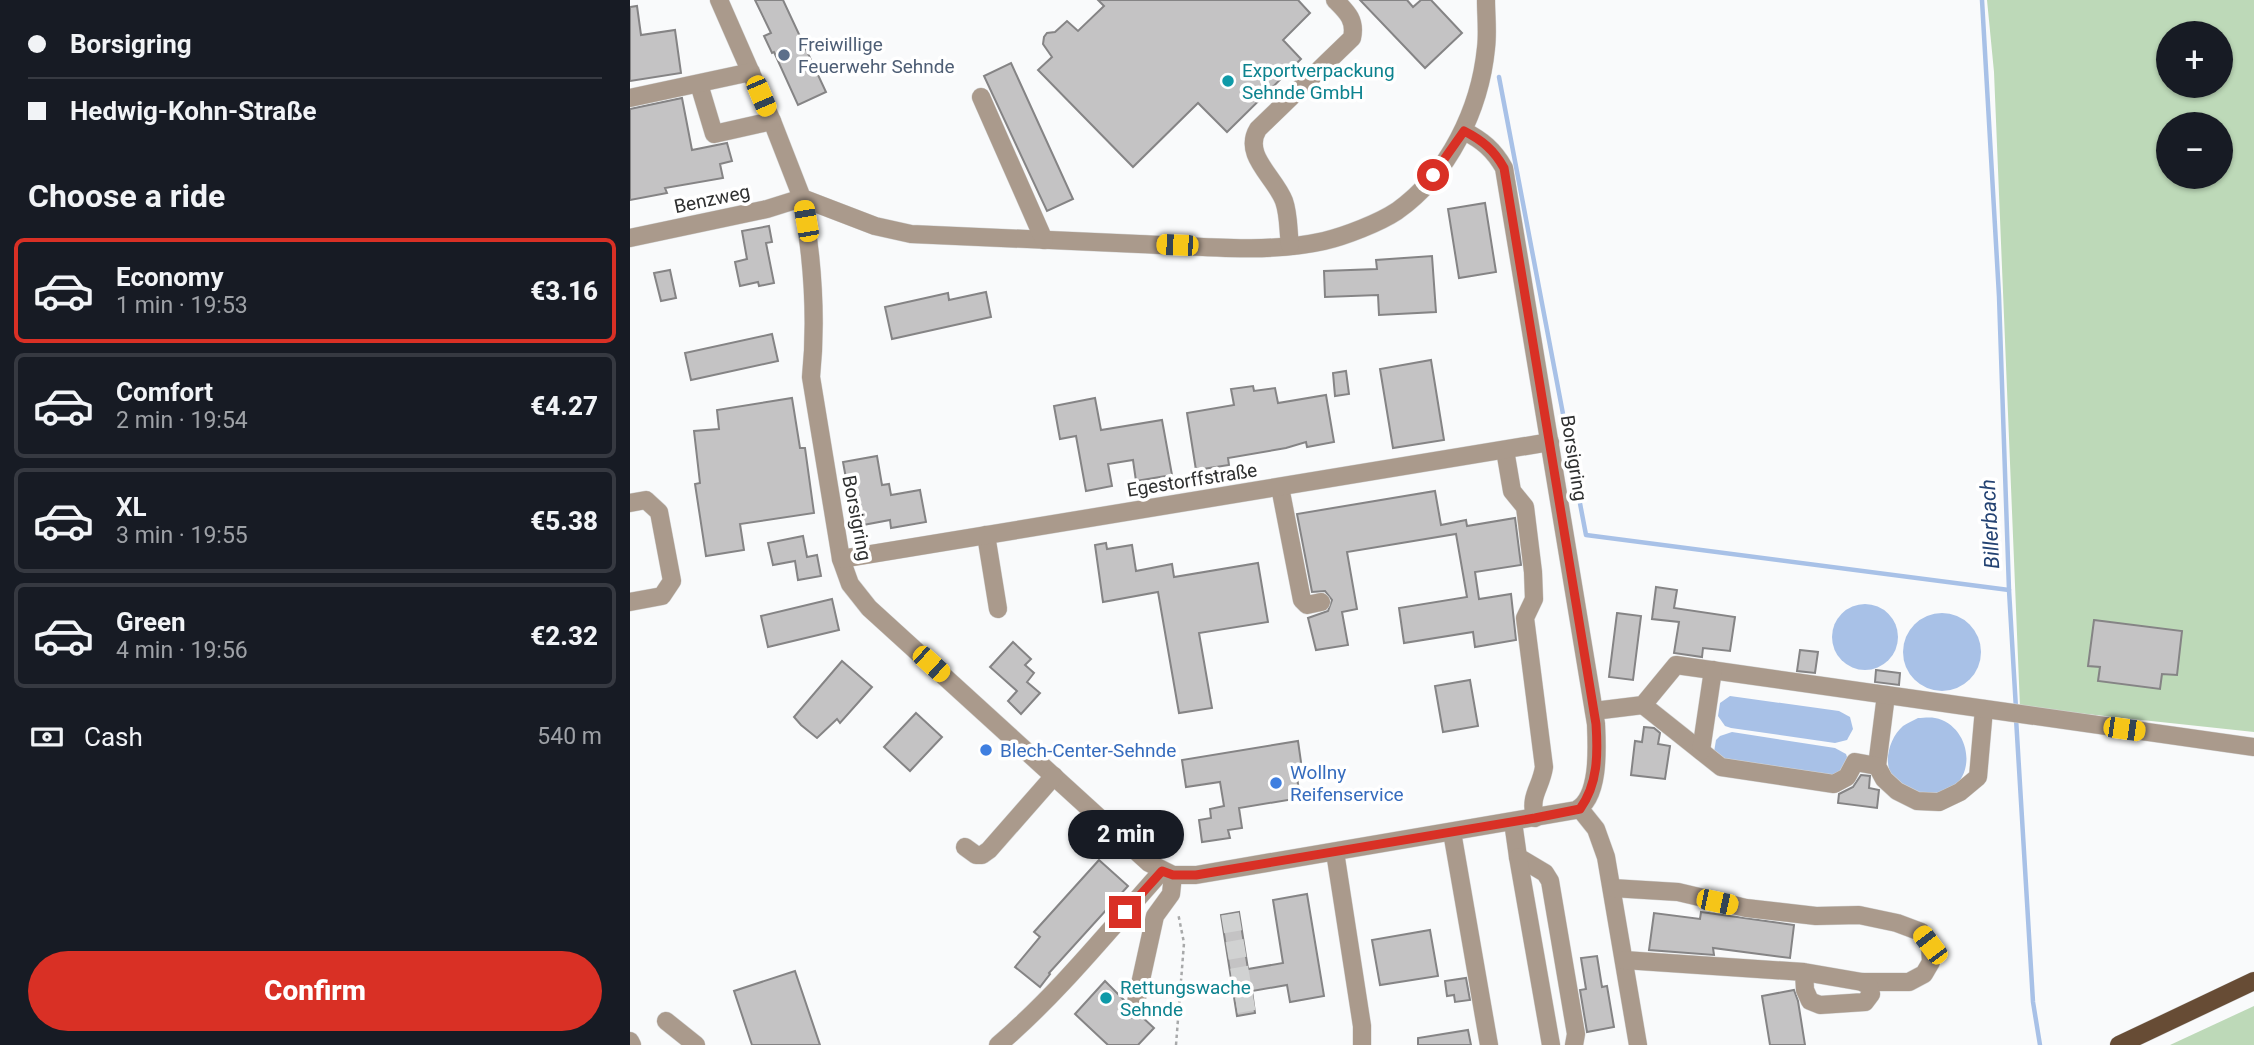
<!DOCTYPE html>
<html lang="en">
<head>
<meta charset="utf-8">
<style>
	:root { --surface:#171b24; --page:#242831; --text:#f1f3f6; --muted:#9ea1a6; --line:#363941; --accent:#d93025 }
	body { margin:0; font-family:Roboto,sans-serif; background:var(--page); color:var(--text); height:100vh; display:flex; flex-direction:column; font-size:26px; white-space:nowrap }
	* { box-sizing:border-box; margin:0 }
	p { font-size:23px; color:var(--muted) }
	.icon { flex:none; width:38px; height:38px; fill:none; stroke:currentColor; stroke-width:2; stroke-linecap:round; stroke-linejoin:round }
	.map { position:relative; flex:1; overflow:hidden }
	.panel { display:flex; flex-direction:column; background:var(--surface); width:630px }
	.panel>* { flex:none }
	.top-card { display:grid; align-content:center; height:154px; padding:0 28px; background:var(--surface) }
	.tools { position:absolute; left:1526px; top:21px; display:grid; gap:14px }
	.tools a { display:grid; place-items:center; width:77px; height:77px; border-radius:50%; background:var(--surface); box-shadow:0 2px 5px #0004; font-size:35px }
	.end { position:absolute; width:32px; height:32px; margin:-16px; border:9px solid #d93025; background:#fff; box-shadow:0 0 0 4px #fff }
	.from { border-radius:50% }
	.bubble { position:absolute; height:49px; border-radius:24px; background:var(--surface); box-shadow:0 2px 5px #0004; font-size:23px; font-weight:800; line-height:49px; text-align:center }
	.car { position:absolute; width:21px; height:42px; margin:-21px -10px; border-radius:9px; box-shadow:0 0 5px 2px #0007; background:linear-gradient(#f5c518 24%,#345 0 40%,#f5c518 0 76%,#345 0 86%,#f5c518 0) }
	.top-card b { display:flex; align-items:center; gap:24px; height:66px; font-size:26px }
	.top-card b+b { border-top:2px solid var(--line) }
	.top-card i { width:18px; height:18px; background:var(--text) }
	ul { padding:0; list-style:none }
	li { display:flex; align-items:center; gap:21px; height:105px; margin:0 14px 10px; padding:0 14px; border:4px solid var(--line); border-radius:10px }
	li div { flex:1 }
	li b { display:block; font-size:26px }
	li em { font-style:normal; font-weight:800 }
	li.selected { border-color:var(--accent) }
	li>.icon { width:63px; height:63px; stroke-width:1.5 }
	h2 { padding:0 28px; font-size:32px; line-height:84px }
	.pay { display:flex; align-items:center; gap:18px; height:77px; padding:0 28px; font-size:26px }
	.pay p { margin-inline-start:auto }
	.cta { display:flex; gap:14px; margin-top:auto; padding:14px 28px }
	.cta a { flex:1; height:80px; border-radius:42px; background:var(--accent); color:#fff; font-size:28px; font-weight:800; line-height:80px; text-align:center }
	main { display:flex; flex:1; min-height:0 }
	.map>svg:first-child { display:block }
	.green { fill:#bdd9b8; fill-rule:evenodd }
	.water { fill:#a8c1e7 }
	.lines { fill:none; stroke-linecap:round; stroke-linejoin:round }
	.stream { stroke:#a8c1e7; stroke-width:4.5 }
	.building { fill:#c4c3c4; stroke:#858485; stroke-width:2 }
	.minor-tunnel { stroke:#d1d2d2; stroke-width:18; stroke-dasharray:18 9; stroke-linecap:butt }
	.minor-casing { stroke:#d5d6d6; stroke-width:19 }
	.major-casing { stroke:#d5d6d6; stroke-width:19 }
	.path { stroke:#a8a9aa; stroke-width:2.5; stroke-dasharray:3.5 3.5; stroke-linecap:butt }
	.minor { stroke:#aa9a8c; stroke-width:18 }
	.major { stroke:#674c35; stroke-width:18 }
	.route { stroke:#d93025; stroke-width:9 }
	.service-dot { fill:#5c6f8a; stroke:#fff; stroke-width:2.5 }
	.culture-dot { fill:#0f9aa8; stroke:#fff; stroke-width:2.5 }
	.shop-dot { fill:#3f7fe0; stroke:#fff; stroke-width:2.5 }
	.labels { text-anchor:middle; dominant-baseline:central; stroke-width:7; stroke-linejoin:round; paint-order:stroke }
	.service-label { font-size:19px; fill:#4e5e75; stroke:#fff; text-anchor:start }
	.culture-label { font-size:19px; fill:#0d838f; stroke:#fff; text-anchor:start }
	.street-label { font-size:19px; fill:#2f3030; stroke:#fff }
	.shop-label { font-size:19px; fill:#366cbe; stroke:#fff; text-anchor:start }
	.water-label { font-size:21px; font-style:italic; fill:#234272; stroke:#fff }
</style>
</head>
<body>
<main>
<section class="panel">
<div class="top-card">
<b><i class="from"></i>Borsigring</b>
<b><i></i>Hedwig-Kohn-Straße</b>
</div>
<h2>Choose a ride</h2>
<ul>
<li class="selected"><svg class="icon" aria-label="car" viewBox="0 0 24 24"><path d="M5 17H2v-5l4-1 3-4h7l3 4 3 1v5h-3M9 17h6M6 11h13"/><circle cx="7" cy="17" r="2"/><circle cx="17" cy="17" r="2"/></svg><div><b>Economy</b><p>1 min · 19:53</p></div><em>€3.16</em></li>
<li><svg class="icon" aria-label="car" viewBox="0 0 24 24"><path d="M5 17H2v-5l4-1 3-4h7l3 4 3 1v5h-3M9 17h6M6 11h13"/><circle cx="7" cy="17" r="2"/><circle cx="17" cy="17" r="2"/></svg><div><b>Comfort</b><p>2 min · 19:54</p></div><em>€4.27</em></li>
<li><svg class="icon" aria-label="car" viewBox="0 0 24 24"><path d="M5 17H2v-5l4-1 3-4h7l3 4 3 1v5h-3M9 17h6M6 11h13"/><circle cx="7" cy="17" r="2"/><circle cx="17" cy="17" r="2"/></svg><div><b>XL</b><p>3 min · 19:55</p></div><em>€5.38</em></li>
<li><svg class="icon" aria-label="car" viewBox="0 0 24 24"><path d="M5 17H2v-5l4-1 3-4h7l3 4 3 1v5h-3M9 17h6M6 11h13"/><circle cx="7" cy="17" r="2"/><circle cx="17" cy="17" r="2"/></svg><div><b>Green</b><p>4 min · 19:56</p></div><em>€2.32</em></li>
</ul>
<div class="pay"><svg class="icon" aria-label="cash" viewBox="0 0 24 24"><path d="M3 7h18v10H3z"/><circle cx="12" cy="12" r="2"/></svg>Cash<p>540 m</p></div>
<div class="cta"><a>Confirm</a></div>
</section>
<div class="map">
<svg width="1624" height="1045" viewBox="0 0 1624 1045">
	<rect width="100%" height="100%" fill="#f9fafb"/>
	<g class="green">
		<path d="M1357,0H1624V732L1390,707L1364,72ZM1538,33H1591V86H1538ZM1538,124H1591V177H1538Z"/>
		<polygon points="1624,1006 1624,1045 1540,1045"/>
	</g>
	<g class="water">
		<circle cx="1235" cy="637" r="33"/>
		<circle cx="1312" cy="652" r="39"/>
		<polygon points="1100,696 1209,711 1220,717 1223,729 1217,740 1205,743 1101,728 1095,726 1088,716 1090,703"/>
		<path d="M1288,718C1293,718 1299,717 1305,718C1336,724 1348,767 1323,788C1316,794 1301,795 1291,797C1284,793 1274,788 1267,782C1251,768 1258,739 1273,726C1277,723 1283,721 1288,718Z"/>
		<polygon points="1102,732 1205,748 1216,754 1218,760 1212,777 1097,765 1084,752 1086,740 1090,736"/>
	</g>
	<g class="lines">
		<g class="stream">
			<polyline points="1352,0 1369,296 1379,590 1386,709"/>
			<polyline points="869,77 956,535 1379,590"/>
			<polyline points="1386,718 1403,1002 1410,1045"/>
		</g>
	</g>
	<g class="building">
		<polygon points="125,0 153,0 196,92 168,105 144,52 142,53 134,36 141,33"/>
		<polygon points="468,0 668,0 680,13 653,40 671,59 597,132 568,103 503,167 408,70 422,57 413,44 414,37 417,33 425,32 437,21 448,31 474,6"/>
		<polygon points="730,0 777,0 783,7 791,0 801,0 832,33 795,68"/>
		<polygon points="7,6 11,35 45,30 51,73 0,81 0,7"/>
		<polygon points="381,63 443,199 417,211 354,76"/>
		<polygon points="52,98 62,150 97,143 102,161 90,164 93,178 35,188 37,193 0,200 0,109"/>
		<polygon points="855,203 866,272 829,278 818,209"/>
		<polygon points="139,226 142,242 136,243 144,283 129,286 128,282 110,286 105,262 117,259 112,231"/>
		<polygon points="802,256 806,312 749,315 748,295 695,297 694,271 747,269 746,260"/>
		<polygon points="40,270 46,298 31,301 24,273"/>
		<polygon points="356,292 361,317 262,339 255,307 318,293 319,300"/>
		<polygon points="142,334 148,361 61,380 55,353"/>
		<polygon points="801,360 814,440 763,448 750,369"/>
		<polygon points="716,371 719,394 705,396 703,373"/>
		<polygon points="623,386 624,391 645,388 648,403 696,395 704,442 677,447 676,442 656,448 598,458 599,465 566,470 557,413 604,405 601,389"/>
		<polygon points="162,398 170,448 175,448 184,513 110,524 114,550 76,556 65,484 70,483 64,431 89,429 87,410"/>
		<polygon points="465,398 471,430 532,420 542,475 506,481 503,460 478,464 482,486 456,491 446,436 430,439 424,406"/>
		<polygon points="247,456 252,485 259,484 261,495 290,490 296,522 261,528 260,520 233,525 228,493 219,495 213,462"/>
		<polygon points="805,491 811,525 836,520 837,526 885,518 891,565 845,572 849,599 881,594 886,640 845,647 843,632 774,643 769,608 837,597 826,534 717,552 727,609 712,612 718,645 686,650 678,618 698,611 702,600 695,591 682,592 667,514"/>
		<polygon points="173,536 177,557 187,555 191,576 168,580 165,561 143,565 138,543"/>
		<polygon points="476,543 477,549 502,545 506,571 542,564 544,577 628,563 638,622 569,633 582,708 549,713 528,592 473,602 465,545"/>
		<polygon points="1026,587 1047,590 1044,608 1105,617 1100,651 1073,648 1072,657 1044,653 1049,622 1022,619"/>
		<polygon points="202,599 209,630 138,647 131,616"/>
		<polygon points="987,613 1011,616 1003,680 979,677"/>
		<polygon points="1464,620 1552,631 1547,675 1532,674 1530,689 1468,681 1470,667 1458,666"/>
		<polygon points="383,642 401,659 395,665 404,673 397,682 410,693 391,714 378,701 387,691 360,667"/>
		<polygon points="1170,650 1188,652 1185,673 1167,671"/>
		<polygon points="212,661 242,687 210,723 207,719 187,738 171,725 164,717"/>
		<polygon points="1246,670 1270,673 1269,685 1245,682"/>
		<polygon points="840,680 848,726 813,732 805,686"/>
		<polygon points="286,713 312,737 280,771 254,747"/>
		<polygon points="1014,727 1024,728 1030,733 1028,744 1040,746 1035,779 1001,775 1005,741 1012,742"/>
		<polygon points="668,741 671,762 666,770 670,798 609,808 612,828 598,830 600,838 572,842 569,820 581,818 580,809 594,806 590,782 556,787 552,760"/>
		<polygon points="1231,775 1240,776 1239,788 1249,790 1247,808 1208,803 1209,794 1223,787"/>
		<polygon points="469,860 498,886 419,973 420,974 410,987 385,967 410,937 404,932"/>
		<polygon points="677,894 694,996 660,1002 657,985 622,991 625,1013 607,1016 591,915 609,912 618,969 653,963 643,900"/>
		<polygon points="1071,912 1164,925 1160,958 1083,948 1084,955 1019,950 1024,913 1070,919"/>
		<polygon points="800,930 808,976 750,985 742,940"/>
		<polygon points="967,956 972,987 977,986 984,1027 957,1032 950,990 956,989 951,958"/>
		<polygon points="165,971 190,1045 122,1045 104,991"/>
		<polygon points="836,978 840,1000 825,1002 824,995 817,996 815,981"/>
		<polygon points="475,981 495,1001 494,1010 497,1015 503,1018 511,1016 524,1028 508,1045 478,1045 445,1014"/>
		<polygon points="1164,990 1168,1001 1175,1045 1140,1045 1132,996"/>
		<polygon points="838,1030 841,1045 788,1045 788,1038"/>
	</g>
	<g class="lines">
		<polyline class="minor-tunnel" points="600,914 617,1014"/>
		<defs>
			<g id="minor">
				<path d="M89,0L142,121L172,198L245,226L281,234C357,237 433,240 509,244C567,246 636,254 694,241C715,236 749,223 767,211C819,174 850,109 856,48C858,32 856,16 856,0"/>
				<polyline points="69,84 84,134 142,121"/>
				<polyline points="351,97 414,240"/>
				<polyline points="0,98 121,72"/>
				<path d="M0,238L137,209L172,198C182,255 187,319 181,377L211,559L220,584L239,608L519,863L543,875H566L946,810C970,798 967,747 966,724L874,168C864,150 852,140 834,131"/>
				<path d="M660,245C658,231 659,215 654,201C645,177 612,155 628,129L722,38C726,20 717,12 705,0"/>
				<path d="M875,450L882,491L895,507L903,572L904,599L895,618L914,767C911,788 899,795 905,818"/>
				<polyline points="650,487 672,600 677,605 691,602"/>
				<polyline points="0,503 16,500 29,512 42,581 32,596 0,602"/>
				<polyline points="356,535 368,609"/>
				<polyline points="211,559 920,442"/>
				<polyline points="1256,695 1247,766 1254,779 1267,791 1287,801 1309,802 1330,792 1348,777 1354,709"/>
				<polyline points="1013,705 1091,767 1204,784 1217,777 1225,762 1247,766"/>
				<polyline points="964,711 1013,705 1046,665 1624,747"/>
				<polyline points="1071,751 1083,670"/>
				<polyline points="950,809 966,829 976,857 1008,1045"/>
				<polyline points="883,822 888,857 915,873 920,881 946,1034 944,1045"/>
				<polyline points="822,832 859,1045"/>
				<polyline points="335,847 346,855 352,855 359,850 424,776"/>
				<polyline points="705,852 732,1026 732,1045"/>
				<polyline points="888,857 921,1045"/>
				<polyline points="982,888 1048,892 1116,908 1186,916 1229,915 1267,923 1291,932 1300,945 1301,962 1294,974 1279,982 1232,982"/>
				<polyline points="994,960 1174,972 1232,982 1239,986 1241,994 1235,1002 1190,1005 1180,1001 1175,990 1174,972"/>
				<polyline points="505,1007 525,916 541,894 543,875"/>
				<polyline points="36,1021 66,1045"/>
				<polyline points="0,1041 2,1045"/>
				<path d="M368,1045C428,994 479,930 532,871"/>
			</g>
			<polyline id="major" points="1489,1045 1624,981"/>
		</defs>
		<use href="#minor" class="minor-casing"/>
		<use href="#major" class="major-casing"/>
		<polyline class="path" points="546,1045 554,943 548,913"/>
		<use href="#minor" class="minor"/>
		<use href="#major" class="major"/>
	</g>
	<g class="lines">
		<path class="route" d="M495,912L532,871L543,875H566L905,818L950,809C968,784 968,754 966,724L874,168C864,150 852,140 834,131L803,175"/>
	</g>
	<circle class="service-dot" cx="154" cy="55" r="7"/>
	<g class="culture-dot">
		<circle cx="598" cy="81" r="7"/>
		<circle cx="476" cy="998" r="7"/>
	</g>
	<g class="shop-dot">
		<circle cx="356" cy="750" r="7"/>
		<circle cx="646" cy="783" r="7"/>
	</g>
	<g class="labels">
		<g class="service-label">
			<text x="168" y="44">Freiwillige<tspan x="168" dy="22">Feuerwehr Sehnde</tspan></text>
		</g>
		<g class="culture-label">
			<text x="612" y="70">Exportverpackung<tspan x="612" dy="22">Sehnde GmbH</tspan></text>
			<text x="490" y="987">Rettungswache<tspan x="490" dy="22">Sehnde</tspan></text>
		</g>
		<g class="street-label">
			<text transform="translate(82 199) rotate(-12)">Benzweg</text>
			<text transform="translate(944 458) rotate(81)">Borsigring</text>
			<text transform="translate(562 480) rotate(-9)">Egestorffstraße</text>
			<text transform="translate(227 518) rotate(79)">Borsigring</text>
		</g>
		<g class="shop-label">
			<text x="370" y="750">Blech-Center-Sehnde</text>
			<text x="660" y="772">Wollny<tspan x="660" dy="22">Reifenservice</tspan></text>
		</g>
		<g class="water-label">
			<text transform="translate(1360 524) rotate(-93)">Billerbach</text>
		</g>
	</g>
</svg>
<div class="tools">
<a>+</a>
<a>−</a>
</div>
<i class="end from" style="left:803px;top:175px"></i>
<i class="end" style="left:495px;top:912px"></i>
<div class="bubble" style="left:438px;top:810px;width:116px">2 min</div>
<i class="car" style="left:131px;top:96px;rotate:157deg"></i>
<i class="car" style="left:176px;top:221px;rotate:350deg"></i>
<i class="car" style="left:547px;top:245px;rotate:272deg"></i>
<i class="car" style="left:301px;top:664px;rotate:132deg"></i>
<i class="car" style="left:1494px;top:729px;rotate:98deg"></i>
<i class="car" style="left:1087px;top:902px;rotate:102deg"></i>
<i class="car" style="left:1300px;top:945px;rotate:323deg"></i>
</div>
</main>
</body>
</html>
